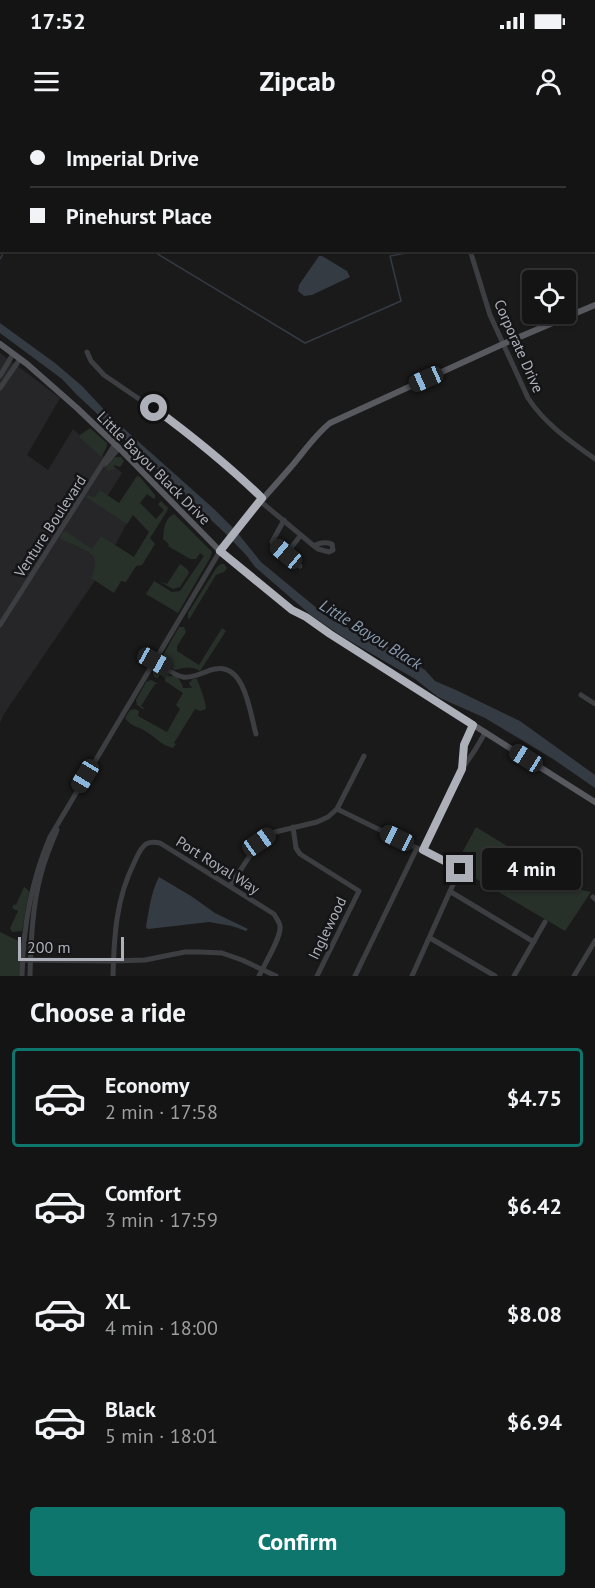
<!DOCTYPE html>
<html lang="en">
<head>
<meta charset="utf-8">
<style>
	:root { --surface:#141414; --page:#1d1d1d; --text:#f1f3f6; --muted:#9d9ea0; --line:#333334; --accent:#0f766e }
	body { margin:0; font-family:"PT Sans",sans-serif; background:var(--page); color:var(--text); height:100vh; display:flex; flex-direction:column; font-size:22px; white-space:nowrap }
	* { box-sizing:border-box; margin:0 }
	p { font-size:20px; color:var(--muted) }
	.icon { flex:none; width:33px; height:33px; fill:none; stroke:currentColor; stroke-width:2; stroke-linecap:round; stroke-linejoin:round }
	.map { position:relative; height:856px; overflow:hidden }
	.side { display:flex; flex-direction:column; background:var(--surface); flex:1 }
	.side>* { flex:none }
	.top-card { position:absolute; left:0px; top:0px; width:596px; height:132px; box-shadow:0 2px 4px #0004,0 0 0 2px var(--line); display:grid; align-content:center; height:132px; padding:0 30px; background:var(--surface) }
	.buttons { position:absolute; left:522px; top:150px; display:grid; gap:12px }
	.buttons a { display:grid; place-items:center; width:54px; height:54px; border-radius:6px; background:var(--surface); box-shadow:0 2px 4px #0004,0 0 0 2px var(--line); font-size:30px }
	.scale { position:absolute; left:18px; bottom:15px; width:106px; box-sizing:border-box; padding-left:6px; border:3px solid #aeb0b9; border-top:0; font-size:16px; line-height:21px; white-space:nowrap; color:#aeb0b9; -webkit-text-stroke:4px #151517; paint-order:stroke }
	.end { position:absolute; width:27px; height:27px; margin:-14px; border:8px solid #aeb0b9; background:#111; box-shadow:0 0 0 3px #111 }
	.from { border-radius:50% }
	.bubble { position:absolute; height:42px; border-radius:6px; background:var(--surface); box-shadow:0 2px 4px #0004,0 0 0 2px var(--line); font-size:20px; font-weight:600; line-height:42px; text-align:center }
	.car { position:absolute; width:18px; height:36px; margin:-18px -9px; border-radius:8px; box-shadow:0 0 4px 2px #0007; background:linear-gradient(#222 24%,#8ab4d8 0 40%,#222 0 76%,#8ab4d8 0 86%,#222 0) }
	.top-card b { display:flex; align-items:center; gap:21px; height:57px; font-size:22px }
	.top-card b+b { border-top:2px solid var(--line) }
	.top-card i { width:15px; height:15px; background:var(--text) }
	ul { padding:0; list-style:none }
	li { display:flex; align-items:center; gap:18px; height:99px; margin:0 12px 9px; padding:0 18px; border:3px solid transparent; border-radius:6px }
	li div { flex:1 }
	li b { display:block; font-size:22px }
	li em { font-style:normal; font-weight:600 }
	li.selected { border-color:var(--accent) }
	li>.icon { width:54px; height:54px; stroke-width:1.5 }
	h2 { padding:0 30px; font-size:27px; line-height:72px }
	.cta { display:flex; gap:12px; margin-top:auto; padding:12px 30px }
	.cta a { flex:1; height:69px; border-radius:6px; background:var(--accent); color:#fff; font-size:24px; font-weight:600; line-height:69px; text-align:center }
	.status { display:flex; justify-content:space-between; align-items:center; height:42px; padding:0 30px; background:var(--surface); direction:ltr }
	.status svg { height:16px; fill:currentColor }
	header { display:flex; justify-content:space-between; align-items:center; height:78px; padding:0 30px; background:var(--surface); font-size:27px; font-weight:600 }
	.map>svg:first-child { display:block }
	.built { fill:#262628 }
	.green { fill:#28302a }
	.water { fill:#353b43 }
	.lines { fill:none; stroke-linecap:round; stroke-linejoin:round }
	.stream { stroke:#353b43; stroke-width:1.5 }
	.minor { stroke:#3d3e42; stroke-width:5 }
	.major { stroke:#58595f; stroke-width:6 }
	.route { stroke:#aeb0b9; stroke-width:8 }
	.labels { text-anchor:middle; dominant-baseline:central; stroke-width:5; stroke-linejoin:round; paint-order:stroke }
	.street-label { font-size:15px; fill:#aeb0b9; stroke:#151517 }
	.water-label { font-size:16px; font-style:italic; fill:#8a9baf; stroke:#151517 }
</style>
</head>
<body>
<div class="status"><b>17:52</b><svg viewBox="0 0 49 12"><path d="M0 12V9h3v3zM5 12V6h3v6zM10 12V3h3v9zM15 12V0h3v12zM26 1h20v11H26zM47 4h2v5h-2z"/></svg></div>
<header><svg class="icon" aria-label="menu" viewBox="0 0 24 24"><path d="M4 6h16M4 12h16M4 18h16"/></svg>Zipcab<svg class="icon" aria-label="person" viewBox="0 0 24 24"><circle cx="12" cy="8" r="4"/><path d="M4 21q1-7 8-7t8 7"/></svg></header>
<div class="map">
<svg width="595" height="856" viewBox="0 0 595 856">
	<rect width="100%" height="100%" fill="#1a1a1b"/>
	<polygon class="built" points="0,233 60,278 27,335 48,350 73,309 122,353 103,383 128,401 100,453 4,594 0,603"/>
	<g class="green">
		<polygon points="90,308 107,323 107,326 102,336 100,336 80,318 80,315"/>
		<polygon points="115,337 121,337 124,341 120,347 114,345 113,347 115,349 107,351 106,348 111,340"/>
		<path d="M137,356L140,357L155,375V378L154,379L147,374L140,383L156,399L164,390L158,384L161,381L168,388L167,391L150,418L155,424L142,445L136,446L126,462L121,461L114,473L91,458C94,452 97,443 94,437C90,431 68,422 62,420L60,416L62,413L65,411L92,429L101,416L134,437L149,412L133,395L127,404L86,377L88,375L92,377H95L100,370L119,383Z"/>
		<path d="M174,394L212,432L210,438L178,493L146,474L154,461L172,472L180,471L204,436L200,433L196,439H190L168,426L169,424L163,419C164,409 164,399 174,394Z"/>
		<polygon points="180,444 187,449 189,453 180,467 173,469 159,461 167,464"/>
		<polygon points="221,444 224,444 227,448 224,452 216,455 190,498 188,499 188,493 217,447"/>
		<path d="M179,507H184L186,512L177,526V531L199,545L222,508L226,511L200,551C190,545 184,548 174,550L160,541Z"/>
		<path d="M158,546L168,552L169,556C171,557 173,555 175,556C178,556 183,565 183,568H192L189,563L193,559H197C200,568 206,581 206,589L200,591L195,589L174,623L176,624L173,628C159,624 158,619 147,612C139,607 130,606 125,598L130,590L135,589L139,591L138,596L167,612L180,589L176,585L183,573L165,561V558L160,555L158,558L154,557L153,552L155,548Z"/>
		<polygon points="151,560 158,564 155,564 141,586 144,588 143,589 137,585 136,580 146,562"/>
		<polygon points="476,707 577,769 591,772 565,811 463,751 462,748 456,744"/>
		<polygon points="24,767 27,769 29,772 22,811 12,812 10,808 18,791 12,788 14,784 16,785"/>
		<polygon points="0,812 21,822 21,856 0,856"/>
	</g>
	<g class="water">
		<polygon points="319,136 322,136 347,151 350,157 312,175 304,176 298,171 299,165"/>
		<polygon points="0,203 55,243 82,266 112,298 214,389 236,411 261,442 330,499 386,526 425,550 435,561 456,570 520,601 595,655 595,668 553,639 485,598 438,577 415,559 343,517 312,496 255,447 247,436 225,413 76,274 62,259 0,213"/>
		<path d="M159,757L191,776L215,793L248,809L246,811L232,806L209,802L148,809L146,807C149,790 151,772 159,757Z"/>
	</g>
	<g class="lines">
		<g class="stream">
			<polyline points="405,0 405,2"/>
			<polyline points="151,130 305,223 401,181 390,136 412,132 412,130"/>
			<polyline points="0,139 5,130"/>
		</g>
		<g class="minor">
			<polyline points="461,0 461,2"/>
			<polyline points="126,2 195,0"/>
			<polyline points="0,4 2,4"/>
			<path d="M470,130L490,195L528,278C545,304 570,321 595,339"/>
			<polyline points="87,232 91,241 104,255 183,309 239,356 262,378"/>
			<polyline points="0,256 13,234"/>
			<polyline points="0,268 20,239"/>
			<polyline points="105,344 119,328"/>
			<path d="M260,381L314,426L318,429L329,432L333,430L332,424C326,422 320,422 314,426"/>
			<polyline points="284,400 272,422 300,446"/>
			<polyline points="286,434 301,415"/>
			<polyline points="0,505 115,324"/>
			<path d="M154,541C163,546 173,555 183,557C194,559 204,551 215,549C245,543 250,593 256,614"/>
			<polyline points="581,575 595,584"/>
			<polyline points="462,647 464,625 473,605"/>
			<polyline points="337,689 460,749 412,856"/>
			<polyline points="293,707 296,728 300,734 359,771 317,856"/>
			<polyline points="423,731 462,649 475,630 485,613"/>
			<polyline points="230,766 259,722 271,713 317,702 328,697 337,689 364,636"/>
			<polyline points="451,772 534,822"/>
			<polyline points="593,777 595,779"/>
			<polyline points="430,818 495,856"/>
			<polyline points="23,840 113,841 145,840 185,832 200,832 222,833 242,840 276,856"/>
			<path d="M22,856C23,807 31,761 50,717L220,431"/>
			<path d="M30,856C31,822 32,787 41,754C45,739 51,724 57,710"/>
			<path d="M113,856C114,817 116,779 134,743C137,737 140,728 146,724C150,722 155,722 160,723L274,794C276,798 280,802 280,807C281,818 264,845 259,856"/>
			<polyline points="355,856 417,728"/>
			<polyline points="514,856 545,802"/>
			<polyline points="574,856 595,821"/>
		</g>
		<g class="major">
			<polyline points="0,224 27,244 77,288 119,328 220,431 292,490 306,497 330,514 595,682"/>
			<path d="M220,431C241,402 266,376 290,348C303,333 315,315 330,303L503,224L595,185"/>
		</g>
	</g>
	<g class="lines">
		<path class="route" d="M154,288C192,316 229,346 262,378L220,431L292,490L306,497L330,514L473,605L464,625L462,649L423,730L460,749"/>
	</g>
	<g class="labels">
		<g class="street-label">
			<text transform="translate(519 226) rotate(66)">Corporate Drive</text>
			<text transform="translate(154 348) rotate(45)">Little Bayou Black Drive</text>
			<text transform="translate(50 406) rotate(-57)">Venture Boulevard</text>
			<text transform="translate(218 745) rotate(32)">Port Royal Way</text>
			<text transform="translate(327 808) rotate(-64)">Inglewood</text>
		</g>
		<g class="water-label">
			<text transform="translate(371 514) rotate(32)">Little Bayou Black</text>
		</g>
	</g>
</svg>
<div class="buttons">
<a><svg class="icon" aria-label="locate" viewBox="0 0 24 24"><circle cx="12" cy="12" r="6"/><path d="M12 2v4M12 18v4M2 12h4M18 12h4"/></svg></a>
</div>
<div class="scale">200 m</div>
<i class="end from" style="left:154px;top:288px"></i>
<i class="end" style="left:460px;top:749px"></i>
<div class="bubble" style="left:482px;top:728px;width:99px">4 min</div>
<i class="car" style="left:426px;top:259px;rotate:246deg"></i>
<i class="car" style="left:286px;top:434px;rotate:310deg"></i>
<i class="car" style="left:154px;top:541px;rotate:119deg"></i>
<i class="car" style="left:526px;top:638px;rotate:302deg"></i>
<i class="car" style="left:85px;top:656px;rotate:211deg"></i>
<i class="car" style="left:397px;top:718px;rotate:296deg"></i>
<i class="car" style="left:259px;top:722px;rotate:55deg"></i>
<div class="top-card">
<b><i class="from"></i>Imperial Drive</b>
<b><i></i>Pinehurst Place</b>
</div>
</div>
<section class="side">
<h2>Choose a ride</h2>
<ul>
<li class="selected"><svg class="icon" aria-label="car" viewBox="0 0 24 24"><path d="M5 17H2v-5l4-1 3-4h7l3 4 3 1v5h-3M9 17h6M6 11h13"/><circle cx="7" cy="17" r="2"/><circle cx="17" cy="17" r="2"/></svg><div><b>Economy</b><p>2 min · 17:58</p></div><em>$4.75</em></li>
<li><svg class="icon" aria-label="car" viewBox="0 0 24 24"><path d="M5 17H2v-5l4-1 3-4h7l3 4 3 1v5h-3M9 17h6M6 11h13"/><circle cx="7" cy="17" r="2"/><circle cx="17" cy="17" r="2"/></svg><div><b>Comfort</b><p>3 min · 17:59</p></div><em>$6.42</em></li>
<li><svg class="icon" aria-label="car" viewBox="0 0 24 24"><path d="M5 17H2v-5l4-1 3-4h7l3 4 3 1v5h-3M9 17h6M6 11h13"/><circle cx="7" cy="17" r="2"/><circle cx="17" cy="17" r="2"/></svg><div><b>XL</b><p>4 min · 18:00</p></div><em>$8.08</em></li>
<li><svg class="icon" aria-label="car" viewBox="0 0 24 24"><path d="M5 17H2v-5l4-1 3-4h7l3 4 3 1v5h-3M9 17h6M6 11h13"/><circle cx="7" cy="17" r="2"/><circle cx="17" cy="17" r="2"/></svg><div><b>Black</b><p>5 min · 18:01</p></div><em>$6.94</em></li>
</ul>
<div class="cta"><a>Confirm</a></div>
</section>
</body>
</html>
